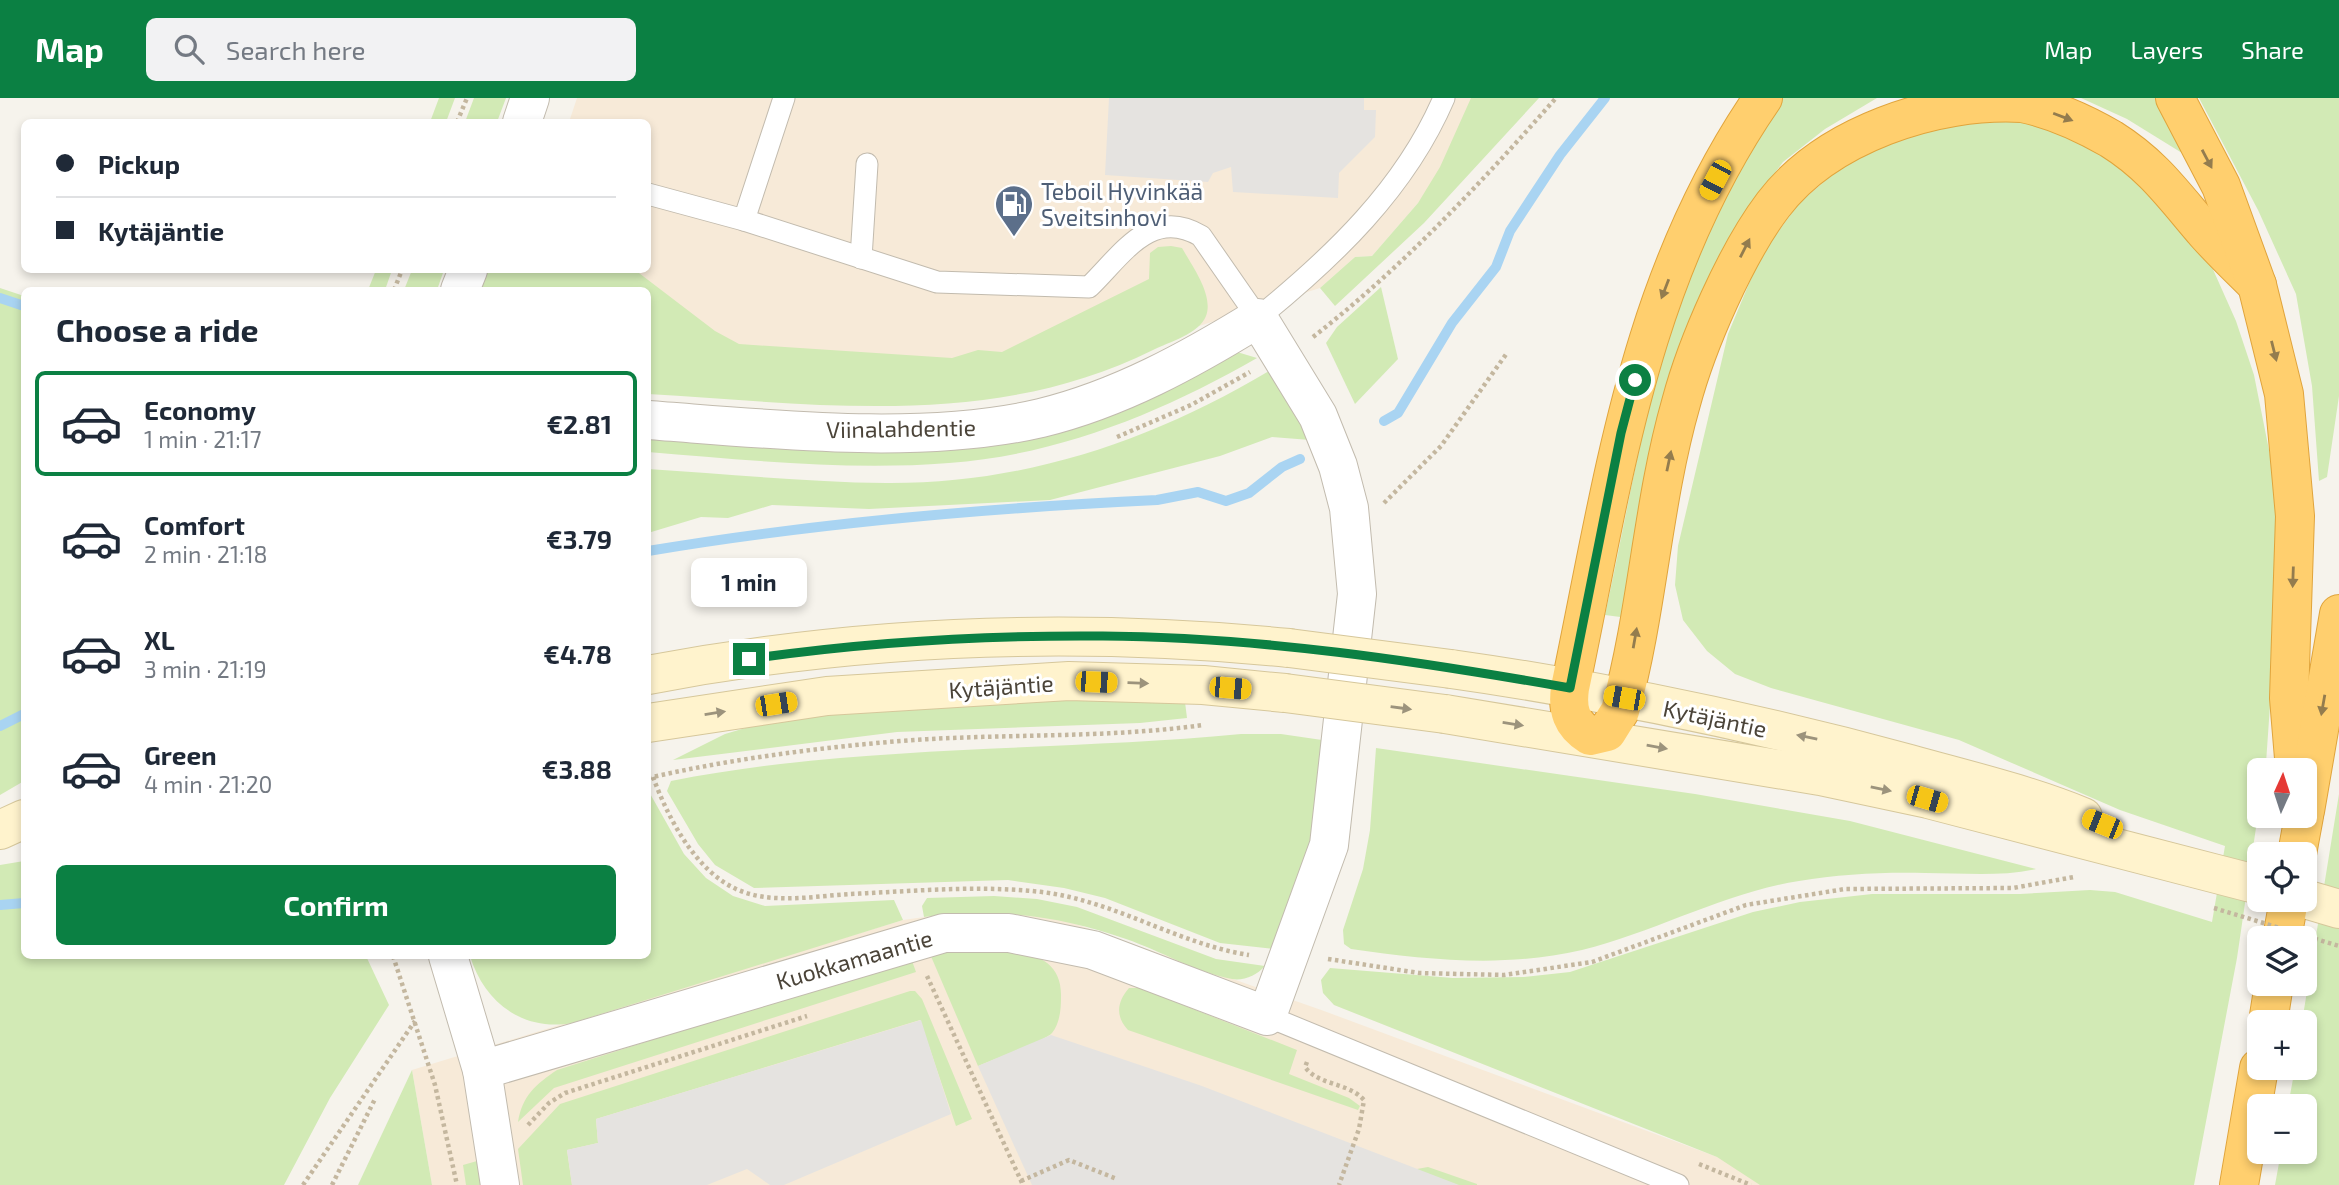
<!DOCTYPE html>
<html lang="en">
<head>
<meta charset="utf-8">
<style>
	:root { --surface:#fff; --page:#f2f2f3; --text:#1f2937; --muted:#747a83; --line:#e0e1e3; --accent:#0b8043 }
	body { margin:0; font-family:"Exo 2",sans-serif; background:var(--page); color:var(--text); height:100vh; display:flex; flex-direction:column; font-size:26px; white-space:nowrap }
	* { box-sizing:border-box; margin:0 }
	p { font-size:23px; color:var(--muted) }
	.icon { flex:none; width:38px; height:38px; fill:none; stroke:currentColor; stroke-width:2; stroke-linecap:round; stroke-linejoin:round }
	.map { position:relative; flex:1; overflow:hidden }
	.panel { position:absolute; left:21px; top:189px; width:630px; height:672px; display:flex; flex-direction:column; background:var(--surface); border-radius:10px; box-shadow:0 4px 10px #0003 }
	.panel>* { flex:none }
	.guide { position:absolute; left:21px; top:21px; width:630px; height:154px; border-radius:10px; box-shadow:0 4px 10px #0003; display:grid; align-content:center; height:154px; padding:0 35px; background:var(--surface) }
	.needle { width:46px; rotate:3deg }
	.buttons { position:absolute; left:2247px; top:660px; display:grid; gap:14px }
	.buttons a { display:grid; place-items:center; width:70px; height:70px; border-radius:10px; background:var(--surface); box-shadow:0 4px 10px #0003; font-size:35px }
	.end { position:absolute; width:32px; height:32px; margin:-16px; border:9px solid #0b8043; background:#fff; box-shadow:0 0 0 4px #fff }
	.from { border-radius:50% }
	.bubble { position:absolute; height:49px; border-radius:10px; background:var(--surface); box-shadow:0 4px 10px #0003; font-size:23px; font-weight:700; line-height:49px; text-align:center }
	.car { position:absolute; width:21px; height:42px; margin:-21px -10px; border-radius:9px; box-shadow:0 0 5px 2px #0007; background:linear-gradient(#f5c518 24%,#345 0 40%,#f5c518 0 76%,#345 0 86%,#f5c518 0) }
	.guide b { display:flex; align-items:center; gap:24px; height:66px; font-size:26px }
	.guide b+b { border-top:2px solid var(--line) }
	.guide i { width:18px; height:18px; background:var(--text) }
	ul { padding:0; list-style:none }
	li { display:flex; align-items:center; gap:21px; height:105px; margin:0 14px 10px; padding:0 21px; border:4px solid transparent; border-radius:10px }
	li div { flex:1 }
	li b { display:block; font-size:26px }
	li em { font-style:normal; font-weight:700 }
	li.on { border-color:var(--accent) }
	li>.icon { width:63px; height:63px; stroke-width:1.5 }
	h2 { padding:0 35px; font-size:32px; line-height:84px }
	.button { display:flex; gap:14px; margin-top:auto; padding:14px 35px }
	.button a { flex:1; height:80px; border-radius:10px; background:var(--accent); color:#fff; font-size:28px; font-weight:700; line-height:80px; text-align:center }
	header { display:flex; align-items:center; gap:42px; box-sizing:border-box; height:98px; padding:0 35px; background:var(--accent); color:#fff }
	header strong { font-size:33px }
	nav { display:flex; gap:38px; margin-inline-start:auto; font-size:24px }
	.search { width:490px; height:63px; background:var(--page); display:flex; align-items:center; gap:18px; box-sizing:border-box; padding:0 24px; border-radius:10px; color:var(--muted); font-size:26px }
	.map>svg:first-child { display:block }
	.commercial { fill:#f7ead8 }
	.green { fill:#d2eab5 }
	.parking { fill:#e5e3e0 }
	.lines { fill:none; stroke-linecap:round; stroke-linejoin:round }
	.stream { stroke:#a9d4f2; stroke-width:10 }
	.lane-casing { stroke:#c2bbae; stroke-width:23 }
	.street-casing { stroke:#c2bbae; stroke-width:40 }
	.secondary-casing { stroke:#d6c79b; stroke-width:40 }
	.highway-casing { stroke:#e0a43c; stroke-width:40 }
	.path { stroke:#c4b79f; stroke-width:4.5; stroke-dasharray:3.5 3.5; stroke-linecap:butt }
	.lane { stroke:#fff; stroke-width:21 }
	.street { stroke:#fff; stroke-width:38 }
	.secondary { stroke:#fff3cd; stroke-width:38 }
	.highway { stroke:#ffcf6e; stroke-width:38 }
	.secondary-bridge-casing { stroke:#d6c79b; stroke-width:40; stroke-linecap:butt }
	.path-bridge { stroke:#c4b79f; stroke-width:4.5; stroke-dasharray:3.5 3.5; stroke-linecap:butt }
	.secondary-bridge { stroke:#fff3cd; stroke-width:38 }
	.oneway { fill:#937c4e }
	.oneway2 { fill:#9c937c }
	.route { stroke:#0b8043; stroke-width:9 }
	.labels { text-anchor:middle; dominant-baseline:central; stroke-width:6; stroke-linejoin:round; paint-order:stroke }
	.service-label { font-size:23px; fill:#4e5e75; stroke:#fff; text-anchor:start }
	.street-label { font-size:23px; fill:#4b4439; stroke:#fff }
</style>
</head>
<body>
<header>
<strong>Map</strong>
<div class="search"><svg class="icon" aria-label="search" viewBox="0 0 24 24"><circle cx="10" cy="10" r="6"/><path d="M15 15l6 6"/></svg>Search here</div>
<nav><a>Map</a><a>Layers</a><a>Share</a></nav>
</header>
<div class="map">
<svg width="2339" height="1087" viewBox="0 0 2339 1087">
	<rect width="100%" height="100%" fill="#f6f3ec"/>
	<g class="commercial">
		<polygon points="577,0 1490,0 1418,105 1372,158 1355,159 1320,190 1088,263 729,264 648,192 618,172 648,172 648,24 569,24"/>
		<polygon points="994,814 1035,817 1073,825 1324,913 1793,1087 432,1087 412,972 903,822 946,816"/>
	</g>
	<g class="green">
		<polygon points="439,0 455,0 446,24 430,24"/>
		<polygon points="474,0 506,0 497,24 465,24"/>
		<polygon points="1471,0 1539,0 1424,125 1335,208 1320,190 1355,159 1372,158 1418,105 1440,69"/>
		<path d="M1783,0H1877L1825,31L1783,64L1741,120L1628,520L1605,517C1625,426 1640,334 1665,245C1687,166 1737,68 1783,0Z"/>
		<polygon points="2081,0 2156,0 2182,55 2127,21"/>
		<polygon points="2199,0 2339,0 2339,298 2327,379 2319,383 2312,288 2296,196 2258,112"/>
		<polygon points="2023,17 2111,53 2207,158 2236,223 2254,277 2270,357 2279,427 2278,492 2266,665 2265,672 2259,672 2259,709 2237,860 2194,1087 1760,1087 1717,1059 1334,907 1323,895 1321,882 1330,870 1453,880 1524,879 1570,874 1753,814 1800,804 1872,796 2020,796 2090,792 2115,794 2212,824 2225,748 2120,712 1959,642 1771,590 1735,576 1707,553 1683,522 1675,487 1678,448 1728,236 1760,159 1799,105 1852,60 1940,21"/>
		<path d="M1171,148L1182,150C1192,168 1214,197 1206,218C1199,236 1169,244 1153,252C992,332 820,306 648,296V192H478L486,172H635L715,233L739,246L952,260L978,252L1002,254L1149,181L1150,155L1158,149Z"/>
		<polygon points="376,172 392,172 385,192 368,192"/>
		<polygon points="412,172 444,172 437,192 404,192"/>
		<polygon points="1381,189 1398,261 1355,306 1326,245 1337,229"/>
		<polygon points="0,190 24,198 24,683 0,697"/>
		<path d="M1237,254L1257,260C1163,314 1059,357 949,365C849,373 747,362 648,354V338L912,349Z"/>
		<path d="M1269,273L1310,342L1272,339L1220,358L1050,402L869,411L772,407L728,420L701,419L648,435V371C727,376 807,384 886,385C1025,386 1151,343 1269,273Z"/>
		<polygon points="1070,601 1185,604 1187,620 1140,625 897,634 673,662 725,636 779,620"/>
		<path d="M1241,636H1281L1322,642L1310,754L1275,851L1220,845L1105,800L1064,790L1008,782L754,790L715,767L698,746L667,693L671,683C859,646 1051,654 1241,636Z"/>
		<path d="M1376,650L1695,696L1850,723L2036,771C2000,779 1962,775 1925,775C1884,774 1840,776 1799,783C1723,795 1656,834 1582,852C1506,870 1427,862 1351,851L1344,846L1343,832L1363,771L1370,732Z"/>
		<path d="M648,692L684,756L706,780L733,798L765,808L894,802L903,822L572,925C523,934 484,904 470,858H648Z"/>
		<polygon points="2339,696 2339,1087 2275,1087 2281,1054 2305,1054 2305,1008 2288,1008 2295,970 2305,970 2305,924 2302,924"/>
		<polygon points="24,763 24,858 366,858 389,907 330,1000 284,1087 0,1087 0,767"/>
		<path d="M994,798L1037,801L1077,809L1216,861L1265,868C1257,877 1244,883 1232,881C1195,874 1161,853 1126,841C1060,818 994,809 924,819L922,808L927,800Z"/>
		<path d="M949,854C989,854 1063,841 1061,899C1061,911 1060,925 1052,935C1045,943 991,962 978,968L930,856Z"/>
		<path d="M911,860L916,874L554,990L518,1024C522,998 536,986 557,972Z"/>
		<path d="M1129,890H1140L1297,952L1289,976L1349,1000L1360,1008L1358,1012L1128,932C1115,918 1117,904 1129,890Z"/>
		<polygon points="910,893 915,893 922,901 972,1021 956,1028 920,922 596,1021 598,1045 567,1052 572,1087 523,1087 518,1051 560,1006"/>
		<polygon points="412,972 432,1087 358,1087"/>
		<polygon points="477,1063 483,1087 466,1087 463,1067"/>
		<polygon points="1428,1069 1477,1086 1477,1087 1431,1087 1417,1071"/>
	</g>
	<g class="parking">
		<polygon points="1109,0 1364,0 1364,12 1376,12 1375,39 1339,75 1338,100 1233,94 1231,69 1213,75 1208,84 1105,77"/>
		<polygon points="921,922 951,1016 784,1087 770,1087 747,1071 707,1087 572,1087 567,1052 598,1045 596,1021"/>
		<polygon points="1051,937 1202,988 1459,1087 1032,1087 978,968"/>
	</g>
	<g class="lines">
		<g class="stream">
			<polyline points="0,200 24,208"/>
			<polyline points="1384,323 1398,315 1452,225 1496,169 1510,133 1560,57 1605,0"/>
			<path d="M648,453C815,425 987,410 1157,402L1198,394L1226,403L1249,395L1282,369L1300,361"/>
			<polyline points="0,628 24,616"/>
			<polyline points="0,807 24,805"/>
		</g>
		<defs>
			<g id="lane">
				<path d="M648,96L744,122L937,184L1089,189C1122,157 1151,108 1201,138L1258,220C1333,159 1405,91 1444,0"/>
				<polyline points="744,122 784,0"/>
				<polyline points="861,160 867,66"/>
				<polyline points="1267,918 1678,1087"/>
			</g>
			<g id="street">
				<polyline points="522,24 530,0"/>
				<polyline points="460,192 468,172"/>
				<polyline points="448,858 482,972 500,1087"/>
				<path d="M482,972L944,835H1009L1093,852L1267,918L1329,747L1357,496L1349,410L1338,368L1318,318L1258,220C1190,262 1119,301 1041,320C921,348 770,331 648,322"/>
			</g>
			<g id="secondary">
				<path d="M1451,571C1606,593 1759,625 1910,666C1967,682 2027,696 2083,719"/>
				<path d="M648,577C858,537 1075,529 1289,550"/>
				<polyline points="1445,616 1820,678 1928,701 2259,787"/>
				<polyline points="648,625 827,598 1069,583 1203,587 1285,595"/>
				<polyline points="0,732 24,721"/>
				<polyline points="2305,801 2339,811"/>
			</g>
			<g id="highway">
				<path d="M1763,0C1638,181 1614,381 1570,590C1567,612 1571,626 1590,638L1607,634L1620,613C1648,512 1652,406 1681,305C1697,245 1736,156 1773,107C1826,37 1935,0 2022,5C2052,11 2085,26 2111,41C2154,68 2174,98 2206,135C2222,153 2240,170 2257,187"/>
				<polyline points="2175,0 2221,88 2257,187 2284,296 2295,418 2289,600 2295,672"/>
				<polyline points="2305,713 2339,516"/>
				<polyline points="2297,756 2304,718"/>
				<polyline points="2282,840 2289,802"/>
				<polyline points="2268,924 2274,886"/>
				<polyline points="2239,1087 2259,970"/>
			</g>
		</defs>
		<use href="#lane" class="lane-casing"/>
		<use href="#street" class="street-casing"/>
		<use href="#secondary" class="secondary-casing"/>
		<use href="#highway" class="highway-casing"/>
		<g class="path">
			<polyline points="457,24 467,0"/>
			<polyline points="394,192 402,172"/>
			<path d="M1313,239C1402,170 1481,85 1556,0"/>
			<polyline points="1117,339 1191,307 1250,274"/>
			<polyline points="1384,405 1441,348 1507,255"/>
			<path d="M653,679C668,720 695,772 736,791C771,807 814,798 851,796C915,793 979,787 1042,794C1115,803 1178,846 1249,857"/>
			<path d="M648,680C731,661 815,650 900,643C1001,635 1103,641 1203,627"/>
			<polyline points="393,858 435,987 457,1087"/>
			<polyline points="1328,861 1419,875 1504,877 1592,864 1746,807 1845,791 2013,790 2074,779"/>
			<polyline points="927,878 1023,1087"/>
			<path d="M1307,964L1305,969C1319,988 1348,984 1364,1002L1359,1031L1339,1087"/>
			<polyline points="528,1027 549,1005 565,995 807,918"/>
			<polyline points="1699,1066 1751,1087"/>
			<polyline points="1021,1083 1069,1062 1117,1081"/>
			<polyline points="303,1087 415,923"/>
			<polyline points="332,1087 375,1001"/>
		</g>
		<use href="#lane" class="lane"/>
		<use href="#street" class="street"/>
		<use href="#secondary" class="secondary"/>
		<use href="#highway" class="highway"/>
		<defs>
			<g id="secondary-bridge">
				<polyline points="1289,550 1451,571"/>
				<polyline points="1285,595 1445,616"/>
			</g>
		</defs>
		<use href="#secondary-bridge" class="secondary-bridge-casing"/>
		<polyline class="path-bridge" points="2214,810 2339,848"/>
		<use href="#secondary-bridge" class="secondary-bridge"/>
	</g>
	<defs><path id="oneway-solid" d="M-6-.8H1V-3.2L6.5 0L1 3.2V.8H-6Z" transform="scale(1.75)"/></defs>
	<g class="oneway">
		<use href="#oneway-solid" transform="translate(2063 19) rotate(21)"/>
		<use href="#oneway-solid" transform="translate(2207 61) rotate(62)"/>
		<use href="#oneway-solid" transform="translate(1745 150) rotate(-63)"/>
		<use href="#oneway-solid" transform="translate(1665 191) rotate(111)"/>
		<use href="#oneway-solid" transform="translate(2274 253) rotate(76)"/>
		<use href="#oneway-solid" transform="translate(1669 363) rotate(-78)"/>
		<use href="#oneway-solid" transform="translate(2293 479) rotate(92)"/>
		<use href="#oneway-solid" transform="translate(1635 540) rotate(-80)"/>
		<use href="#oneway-solid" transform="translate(2323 607) rotate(100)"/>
	</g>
	<g class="oneway2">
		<use href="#oneway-solid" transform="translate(1138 585) rotate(2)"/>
		<use href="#oneway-solid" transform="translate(1401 610) rotate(8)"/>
		<use href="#oneway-solid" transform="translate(715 615) rotate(-9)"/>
		<use href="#oneway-solid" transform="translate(1513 626) rotate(9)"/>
		<use href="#oneway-solid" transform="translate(1807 639) rotate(-168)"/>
		<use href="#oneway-solid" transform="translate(1657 649) rotate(10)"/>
		<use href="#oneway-solid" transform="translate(1881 691) rotate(12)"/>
	</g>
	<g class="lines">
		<path class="route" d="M749,561C866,544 985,537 1103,538C1259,539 1417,563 1570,590L1621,335L1635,282"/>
	</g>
	<defs>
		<symbol id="fuel-pin" viewBox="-11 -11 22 30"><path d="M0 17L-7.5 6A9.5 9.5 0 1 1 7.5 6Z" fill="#5c6f8a" stroke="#fff"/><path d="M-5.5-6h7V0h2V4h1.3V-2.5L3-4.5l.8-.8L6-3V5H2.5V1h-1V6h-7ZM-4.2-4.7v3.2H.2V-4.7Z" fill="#fff"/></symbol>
	</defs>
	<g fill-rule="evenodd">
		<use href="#fuel-pin" x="992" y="84" width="44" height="60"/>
	</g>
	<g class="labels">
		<g class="service-label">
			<text x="1041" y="93">Teboil Hyvinkää<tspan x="1041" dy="26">Sveitsinhovi</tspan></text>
		</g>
		<g class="street-label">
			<text transform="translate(901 330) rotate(-1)">Viinalahdentie</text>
			<text transform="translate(1001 588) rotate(-4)">Kytäjäntie</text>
			<text transform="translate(1715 620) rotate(12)">Kytäjäntie</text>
			<text transform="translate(854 861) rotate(-16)">Kuokkamaantie</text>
		</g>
	</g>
</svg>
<div class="buttons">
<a><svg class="needle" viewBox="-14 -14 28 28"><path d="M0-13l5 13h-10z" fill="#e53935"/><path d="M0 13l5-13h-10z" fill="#747a83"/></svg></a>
<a><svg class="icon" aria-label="locate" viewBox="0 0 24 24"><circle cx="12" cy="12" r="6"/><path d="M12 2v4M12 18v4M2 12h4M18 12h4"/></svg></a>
<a><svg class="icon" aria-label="layers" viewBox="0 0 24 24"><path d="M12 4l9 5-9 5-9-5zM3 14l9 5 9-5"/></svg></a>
<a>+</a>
<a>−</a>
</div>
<i class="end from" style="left:1635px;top:282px"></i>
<i class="end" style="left:749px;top:561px"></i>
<div class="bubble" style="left:691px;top:460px;width:116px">1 min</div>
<i class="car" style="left:1715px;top:82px;rotate:208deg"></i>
<i class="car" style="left:1096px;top:584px;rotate:92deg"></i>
<i class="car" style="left:1230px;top:590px;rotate:95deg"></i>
<i class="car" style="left:1624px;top:600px;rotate:280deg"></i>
<i class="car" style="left:776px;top:606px;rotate:81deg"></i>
<i class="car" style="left:1927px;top:701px;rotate:106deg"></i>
<i class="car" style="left:2102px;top:726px;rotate:292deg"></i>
<div class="guide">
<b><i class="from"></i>Pickup</b>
<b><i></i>Kytäjäntie</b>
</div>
<section class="panel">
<h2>Choose a ride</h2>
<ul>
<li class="on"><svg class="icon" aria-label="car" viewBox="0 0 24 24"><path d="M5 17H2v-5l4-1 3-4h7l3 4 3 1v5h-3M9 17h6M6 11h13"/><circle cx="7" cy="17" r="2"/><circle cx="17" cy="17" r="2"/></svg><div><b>Economy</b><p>1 min · 21:17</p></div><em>€2.81</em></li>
<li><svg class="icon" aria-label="car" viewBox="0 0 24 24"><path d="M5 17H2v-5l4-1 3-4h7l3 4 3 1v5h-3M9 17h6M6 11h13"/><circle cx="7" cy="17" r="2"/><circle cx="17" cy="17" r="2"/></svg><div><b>Comfort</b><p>2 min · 21:18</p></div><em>€3.79</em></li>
<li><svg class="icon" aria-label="car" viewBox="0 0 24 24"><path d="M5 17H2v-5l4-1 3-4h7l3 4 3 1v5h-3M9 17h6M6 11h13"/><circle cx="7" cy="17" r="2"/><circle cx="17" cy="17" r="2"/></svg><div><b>XL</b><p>3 min · 21:19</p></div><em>€4.78</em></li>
<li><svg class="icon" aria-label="car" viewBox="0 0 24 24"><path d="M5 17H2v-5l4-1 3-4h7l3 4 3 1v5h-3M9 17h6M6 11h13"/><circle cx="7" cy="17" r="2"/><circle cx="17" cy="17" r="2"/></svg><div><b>Green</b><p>4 min · 21:20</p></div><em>€3.88</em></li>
</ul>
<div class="button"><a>Confirm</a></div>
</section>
</div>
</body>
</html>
